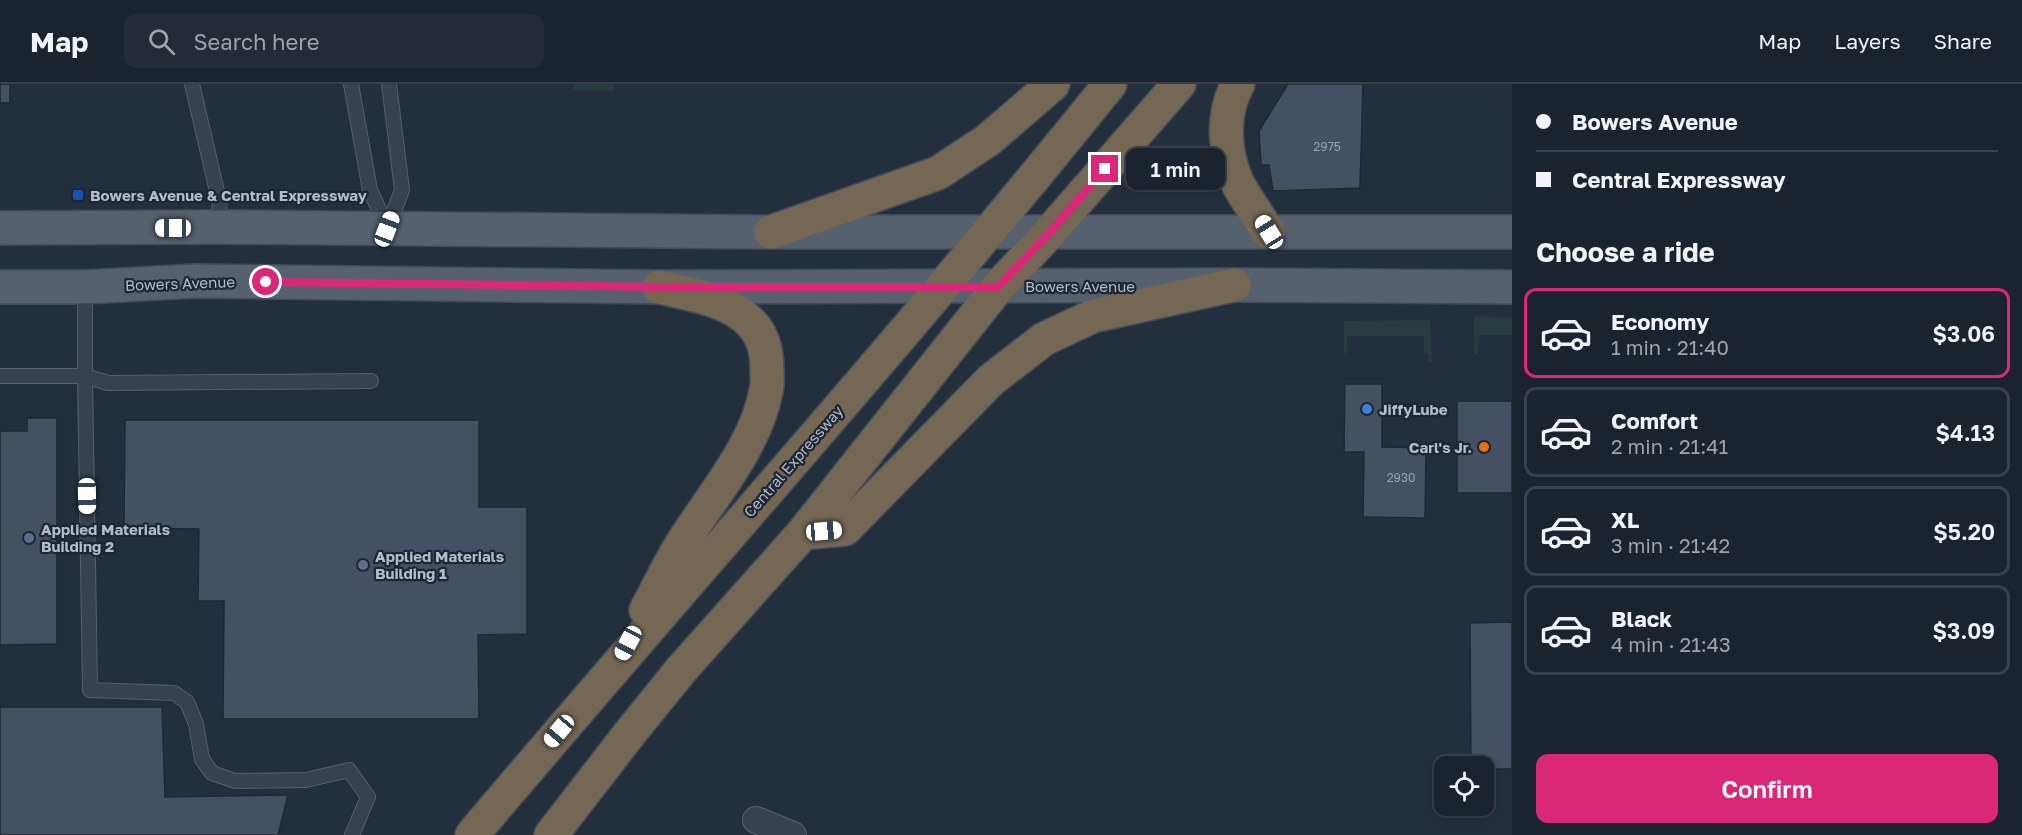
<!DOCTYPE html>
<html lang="en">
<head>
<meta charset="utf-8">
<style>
	:root { --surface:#1b232e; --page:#242b36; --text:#f1f3f6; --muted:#a0a4aa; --line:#39404a; --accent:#db2777 }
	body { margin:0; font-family:"Golos Text",sans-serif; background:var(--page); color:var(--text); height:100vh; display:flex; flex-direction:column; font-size:22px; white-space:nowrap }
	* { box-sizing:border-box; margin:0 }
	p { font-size:20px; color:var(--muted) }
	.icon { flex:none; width:33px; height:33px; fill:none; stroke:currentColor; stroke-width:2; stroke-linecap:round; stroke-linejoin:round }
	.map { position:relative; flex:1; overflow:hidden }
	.panel { display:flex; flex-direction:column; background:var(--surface); width:510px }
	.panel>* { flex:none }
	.guide { display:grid; align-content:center; height:132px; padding:0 24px; background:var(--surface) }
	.buttons { position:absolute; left:1434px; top:672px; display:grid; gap:12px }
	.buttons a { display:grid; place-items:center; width:60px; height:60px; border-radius:12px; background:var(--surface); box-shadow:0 3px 9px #0003,0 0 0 2px var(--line); font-size:30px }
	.end { position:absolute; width:27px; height:27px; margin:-14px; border:8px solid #db2777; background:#fff; box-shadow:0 0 0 3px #fff }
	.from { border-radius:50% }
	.bubble { position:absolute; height:42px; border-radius:12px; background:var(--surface); box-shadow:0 3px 9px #0003,0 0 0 2px var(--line); font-size:20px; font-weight:600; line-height:42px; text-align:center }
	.car { position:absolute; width:18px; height:36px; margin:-18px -9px; border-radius:8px; box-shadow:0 0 4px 2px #0007; background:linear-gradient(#fff 24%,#345 0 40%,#fff 0 76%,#345 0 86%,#fff 0) }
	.guide b { display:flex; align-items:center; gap:21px; height:57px; font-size:22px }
	.guide b+b { border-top:2px solid var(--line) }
	.guide i { width:15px; height:15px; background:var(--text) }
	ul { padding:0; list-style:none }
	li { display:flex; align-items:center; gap:18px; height:90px; margin:0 12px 9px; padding:0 12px; border:3px solid var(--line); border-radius:12px }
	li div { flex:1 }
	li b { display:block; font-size:22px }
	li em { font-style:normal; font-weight:600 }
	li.selected { border-color:var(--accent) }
	li>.icon { width:54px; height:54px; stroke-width:1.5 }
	h2 { padding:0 24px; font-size:27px; line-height:72px }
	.action { display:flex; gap:12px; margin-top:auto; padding:12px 24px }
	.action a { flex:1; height:69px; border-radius:12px; background:var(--accent); color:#fff; font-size:24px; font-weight:600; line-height:69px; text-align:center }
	header { display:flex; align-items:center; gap:36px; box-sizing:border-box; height:84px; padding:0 30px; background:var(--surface); border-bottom:2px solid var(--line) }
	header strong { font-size:28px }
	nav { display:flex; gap:33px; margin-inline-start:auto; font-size:21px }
	.search { width:420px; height:54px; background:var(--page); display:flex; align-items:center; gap:15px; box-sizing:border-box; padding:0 21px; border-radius:12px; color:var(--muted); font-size:22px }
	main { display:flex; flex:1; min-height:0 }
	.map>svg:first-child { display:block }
	.green { fill:#263c3f }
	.building { fill:#455162; stroke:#1f2835; stroke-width:1.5 }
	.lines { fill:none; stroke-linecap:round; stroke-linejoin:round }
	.lane-casing { stroke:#565f6c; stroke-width:16 }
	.street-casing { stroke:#565f6c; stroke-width:28 }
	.primary-casing { stroke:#414a57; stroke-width:36 }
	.highway-casing { stroke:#434c59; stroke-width:36 }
	.lane { stroke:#38414e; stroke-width:14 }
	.street { stroke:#38414e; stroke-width:26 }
	.primary { stroke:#56606e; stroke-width:33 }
	.highway { stroke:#746855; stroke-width:33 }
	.route { stroke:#db2777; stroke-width:8 }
	.transit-dot { fill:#1a4fb4; stroke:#1d2633; stroke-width:2 }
	.shop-dot { fill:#3f7fe0; stroke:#1d2633; stroke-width:2 }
	.food-dot { fill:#e8710a; stroke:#1d2633; stroke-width:2 }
	.service-dot { fill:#5c6f8a; stroke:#1d2633; stroke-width:2 }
	.labels { text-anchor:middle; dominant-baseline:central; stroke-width:4.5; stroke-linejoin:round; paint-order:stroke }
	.number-label { font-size:12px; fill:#98a1af }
	.poi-label { font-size:15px; font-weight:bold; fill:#b4bcc9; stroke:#1d2633; text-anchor:start }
	.street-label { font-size:15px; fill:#b4bcc9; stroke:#1d2633 }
</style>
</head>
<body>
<header>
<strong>Map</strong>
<div class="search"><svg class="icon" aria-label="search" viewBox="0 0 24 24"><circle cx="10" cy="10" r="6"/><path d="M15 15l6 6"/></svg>Search here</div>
<nav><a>Map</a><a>Layers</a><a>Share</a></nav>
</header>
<main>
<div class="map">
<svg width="1512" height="751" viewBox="0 0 1512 751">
	<rect width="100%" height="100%" fill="#242f3e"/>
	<g class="green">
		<polygon points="574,0 614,0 614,7 574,6"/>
		<polygon points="1474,232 1512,234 1512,251 1479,251 1478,269 1476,270 1474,269"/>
		<polygon points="1430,236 1432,278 1428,278 1429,269 1424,269 1424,252 1347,252 1347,267 1346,270 1344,269 1344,237"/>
	</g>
	<g class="building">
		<rect x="0" y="0" width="10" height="19"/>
		<polygon points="1288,0 1363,0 1360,104 1273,107 1269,81 1261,81 1259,47"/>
		<polygon points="1345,300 1382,300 1382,363 1426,364 1425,434 1363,433 1364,368 1344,368"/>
		<rect x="1457" y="317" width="55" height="92"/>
		<polygon points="27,334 57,334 57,560 0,561 0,347 27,347"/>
		<polygon points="125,336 479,336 479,423 527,423 527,550 478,551 479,635 223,635 224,517 198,517 199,445 124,444"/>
		<polygon points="1512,538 1512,685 1484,685 1484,682 1471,682 1470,539"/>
		<polygon points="0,623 162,623 165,713 288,711 278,751 0,751"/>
	</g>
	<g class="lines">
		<defs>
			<g id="lane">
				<polyline points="192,0 219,116 221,143"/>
				<polyline points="351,0 370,106 387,143"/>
				<polyline points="388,143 402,106 389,0"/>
				<polyline points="85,203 85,292 90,606 174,609 187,618 196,640 202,675 212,689 235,697 306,696 349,686 368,713 352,751"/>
				<polyline points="0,292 85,292 108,299 371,297"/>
			</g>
			<polyline id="street" points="756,736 793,751"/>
			<g id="primary">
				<polyline points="0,144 221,143 771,148 1512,148"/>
				<polyline points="0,203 85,203 195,197 659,203 1234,201 1512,203"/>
			</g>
			<g id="highway">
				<path d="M1238,0C1221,30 1224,70 1238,100C1247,117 1259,132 1268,148"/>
				<polyline points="771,148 938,89 988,56 1053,0"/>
				<polyline points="803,449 845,445 991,296 1044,255 1093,232 1234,201"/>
				<path d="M646,526C658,504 669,480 683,458C712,412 756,362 766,307C768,300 767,292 767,285C767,268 763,251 751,239C728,215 689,210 659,203"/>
				<path d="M472,751C684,500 904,256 1110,0"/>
				<polyline points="551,751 630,649 681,586 803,449 998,203 1050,148 1179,0"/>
			</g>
		</defs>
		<use href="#lane" class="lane-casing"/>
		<use href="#street" class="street-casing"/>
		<use href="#primary" class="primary-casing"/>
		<use href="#highway" class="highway-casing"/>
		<use href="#lane" class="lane"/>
		<use href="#street" class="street"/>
		<use href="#primary" class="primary"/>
		<use href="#highway" class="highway"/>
	</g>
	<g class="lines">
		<polyline class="route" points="266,198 658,203 998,203 1050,148 1105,85"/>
	</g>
	<rect class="transit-dot" x="72" y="105" width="12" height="12" rx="3"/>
	<circle class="shop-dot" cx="1367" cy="325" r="6"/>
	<circle class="food-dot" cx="1484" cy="363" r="6"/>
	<g class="service-dot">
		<circle cx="29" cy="454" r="6"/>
		<circle cx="363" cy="481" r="6"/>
	</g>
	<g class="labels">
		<g class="number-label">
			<text x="1327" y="62">2975</text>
			<text x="1401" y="393">2930</text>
		</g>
		<g class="poi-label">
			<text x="90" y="111">Bowers Avenue &amp; Central Expressway</text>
			<text x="1379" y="325">JiffyLube</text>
			<text x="1472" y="363" text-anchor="end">Carl's Jr.</text>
			<text x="41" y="445">Applied Materials<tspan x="41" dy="17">Building 2</tspan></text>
			<text x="375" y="472">Applied Materials<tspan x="375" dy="17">Building 1</tspan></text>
		</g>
		<g class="street-label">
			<text transform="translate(180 199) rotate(-2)">Bowers Avenue</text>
			<text x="1080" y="202">Bowers Avenue</text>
			<text transform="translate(793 377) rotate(-49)">Central Expressway</text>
		</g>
	</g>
</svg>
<div class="buttons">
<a><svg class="icon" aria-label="locate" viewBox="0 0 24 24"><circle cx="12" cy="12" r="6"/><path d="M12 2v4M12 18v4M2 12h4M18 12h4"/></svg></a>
</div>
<i class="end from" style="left:266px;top:198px"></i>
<i class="end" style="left:1105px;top:85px"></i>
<div class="bubble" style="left:1126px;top:64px;width:99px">1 min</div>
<i class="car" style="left:173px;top:144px;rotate:270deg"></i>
<i class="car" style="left:387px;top:145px;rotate:21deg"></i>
<i class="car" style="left:1269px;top:148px;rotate:328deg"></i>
<i class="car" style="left:87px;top:412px;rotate:179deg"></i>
<i class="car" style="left:824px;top:447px;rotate:85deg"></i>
<i class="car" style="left:628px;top:559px;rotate:208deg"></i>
<i class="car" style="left:559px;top:647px;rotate:220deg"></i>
</div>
<section class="panel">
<div class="guide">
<b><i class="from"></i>Bowers Avenue</b>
<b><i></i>Central Expressway</b>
</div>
<h2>Choose a ride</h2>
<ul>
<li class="selected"><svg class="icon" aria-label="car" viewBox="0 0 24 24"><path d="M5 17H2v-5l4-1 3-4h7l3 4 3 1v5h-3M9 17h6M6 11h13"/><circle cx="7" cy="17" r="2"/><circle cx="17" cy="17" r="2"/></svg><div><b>Economy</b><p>1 min · 21:40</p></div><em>$3.06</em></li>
<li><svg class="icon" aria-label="car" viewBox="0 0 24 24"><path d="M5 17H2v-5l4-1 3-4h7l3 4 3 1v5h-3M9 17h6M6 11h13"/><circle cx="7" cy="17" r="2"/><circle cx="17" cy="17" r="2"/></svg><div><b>Comfort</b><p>2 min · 21:41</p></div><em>$4.13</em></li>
<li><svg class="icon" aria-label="car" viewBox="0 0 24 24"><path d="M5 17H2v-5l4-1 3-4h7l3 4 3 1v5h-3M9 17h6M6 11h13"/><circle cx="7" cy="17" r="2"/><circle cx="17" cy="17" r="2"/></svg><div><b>XL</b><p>3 min · 21:42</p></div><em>$5.20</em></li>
<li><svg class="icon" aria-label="car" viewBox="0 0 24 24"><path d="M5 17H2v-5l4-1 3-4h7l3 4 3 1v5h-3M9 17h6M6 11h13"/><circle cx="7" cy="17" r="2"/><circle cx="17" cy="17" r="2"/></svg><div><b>Black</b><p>4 min · 21:43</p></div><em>$3.09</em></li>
</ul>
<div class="action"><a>Confirm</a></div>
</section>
</main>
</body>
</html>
